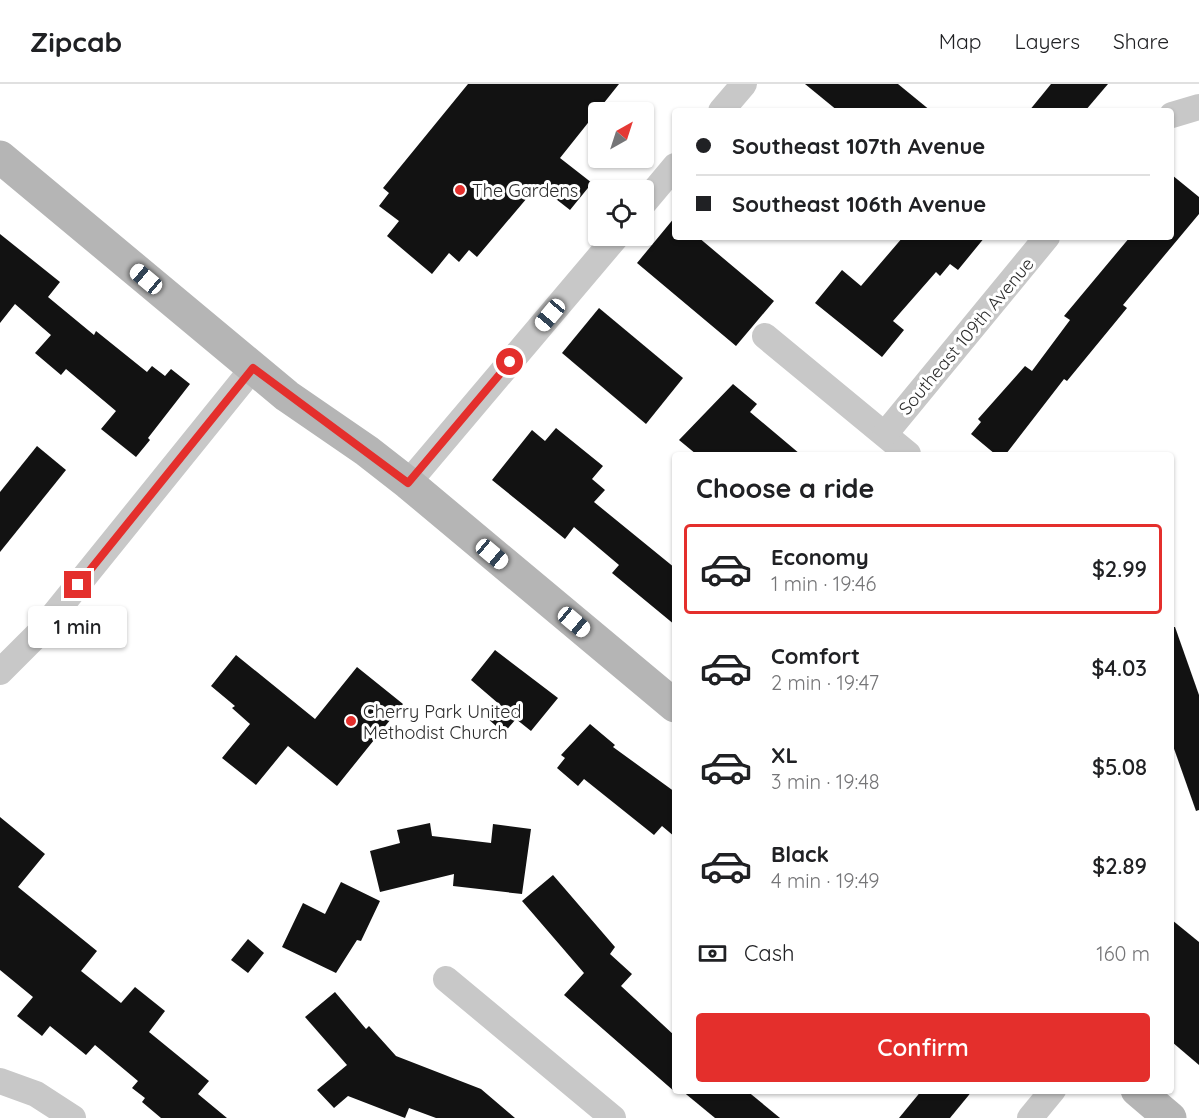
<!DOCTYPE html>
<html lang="en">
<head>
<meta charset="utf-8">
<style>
	:root { --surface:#fff; --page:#f6f6f6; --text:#202124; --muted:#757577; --line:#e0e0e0; --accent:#e42f2c }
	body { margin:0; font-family:Quicksand,sans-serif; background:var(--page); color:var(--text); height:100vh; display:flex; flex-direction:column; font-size:22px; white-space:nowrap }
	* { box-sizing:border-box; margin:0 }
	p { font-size:20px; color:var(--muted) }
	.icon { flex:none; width:33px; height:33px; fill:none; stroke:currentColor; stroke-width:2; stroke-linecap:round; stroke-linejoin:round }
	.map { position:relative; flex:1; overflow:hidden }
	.details { position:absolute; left:672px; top:368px; width:502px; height:642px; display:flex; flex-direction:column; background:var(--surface); border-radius:6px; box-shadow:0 2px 4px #0004 }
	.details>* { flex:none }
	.top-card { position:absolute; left:672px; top:24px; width:502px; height:132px; border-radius:6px; box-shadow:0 2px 4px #0004; display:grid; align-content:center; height:132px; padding:0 24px; background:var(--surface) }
	.needle { width:39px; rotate:39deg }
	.fabs { position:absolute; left:588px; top:18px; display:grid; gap:12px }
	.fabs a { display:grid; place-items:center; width:66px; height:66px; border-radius:6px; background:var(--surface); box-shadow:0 2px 4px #0004; font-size:30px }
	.end { position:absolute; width:27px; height:27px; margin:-14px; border:8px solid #e42f2c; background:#fff; box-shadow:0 0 0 3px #fff }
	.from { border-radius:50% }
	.bubble { position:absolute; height:42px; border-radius:6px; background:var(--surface); box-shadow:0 2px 4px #0004; font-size:20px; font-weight:600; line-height:42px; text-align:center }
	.car { position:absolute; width:18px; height:36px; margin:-18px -9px; border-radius:8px; box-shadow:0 0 4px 2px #0007; background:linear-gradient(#fff 24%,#345 0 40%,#fff 0 76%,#345 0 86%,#fff 0) }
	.top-card b { display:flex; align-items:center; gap:21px; height:57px; font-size:22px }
	.top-card b+b { border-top:2px solid var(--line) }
	.top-card i { width:15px; height:15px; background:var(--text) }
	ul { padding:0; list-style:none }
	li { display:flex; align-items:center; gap:18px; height:90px; margin:0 12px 9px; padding:0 12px; border:3px solid transparent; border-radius:6px }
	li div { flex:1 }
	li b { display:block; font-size:22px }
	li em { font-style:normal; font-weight:600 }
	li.current { border-color:var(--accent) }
	li>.icon { width:54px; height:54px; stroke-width:1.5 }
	h2 { padding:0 24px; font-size:27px; line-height:72px }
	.pay { display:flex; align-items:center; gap:15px; height:66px; padding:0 24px; font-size:22px }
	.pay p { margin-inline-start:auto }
	.primary-button { display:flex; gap:12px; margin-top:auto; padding:12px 24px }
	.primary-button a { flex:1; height:69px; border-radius:6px; background:var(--accent); color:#fff; font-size:24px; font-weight:600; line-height:69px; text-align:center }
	header { display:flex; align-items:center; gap:36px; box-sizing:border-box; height:84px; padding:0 30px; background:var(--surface); border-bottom:2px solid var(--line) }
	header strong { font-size:28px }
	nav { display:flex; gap:33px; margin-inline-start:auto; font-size:21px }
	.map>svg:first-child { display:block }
	.building { fill:#121212 }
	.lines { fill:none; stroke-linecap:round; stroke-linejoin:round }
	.street { stroke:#c8c8c8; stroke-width:26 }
	.secondary { stroke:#b5b5b5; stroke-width:33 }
	.route { stroke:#e42f2c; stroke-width:8 }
	.poi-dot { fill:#e42f2c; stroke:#fff; stroke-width:2 }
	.labels { text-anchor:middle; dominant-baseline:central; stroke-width:6; stroke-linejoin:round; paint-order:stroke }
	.poi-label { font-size:18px; fill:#2b2b2b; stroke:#fff; text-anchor:start }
	.street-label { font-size:18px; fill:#2b2b2b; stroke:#fff }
</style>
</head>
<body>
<header>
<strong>Zipcab</strong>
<nav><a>Map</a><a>Layers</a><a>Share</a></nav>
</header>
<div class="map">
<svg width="1199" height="1034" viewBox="0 0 1199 1034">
	<rect width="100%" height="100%" fill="#fff"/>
	<g class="building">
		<polygon points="468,0 619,0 560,74 592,99 570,126 538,101 477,173 469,166 459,178 449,169 432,190 387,152 399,137 379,122 389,109 383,104"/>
		<polygon points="805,0 898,0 931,27 838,27"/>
		<polygon points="1051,0 1108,0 1085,27 1029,27"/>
		<polygon points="1172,91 1199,113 1199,130 1123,221 1127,224 1067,297 1064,295 1006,370 995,370 971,350 981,338 978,335 1025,282 1032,287 1070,236 1064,232 1130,153 1172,153"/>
		<polygon points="675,133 675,153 698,153 774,217 736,262 637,179"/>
		<polygon points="0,150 60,198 48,213 94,251 96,247 147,288 152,282 165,292 171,285 190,300 148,354 150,356 136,373 101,345 116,327 66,285 61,291 35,269 51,251 15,220 0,239"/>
		<polygon points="903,153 985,153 958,186 950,180 940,192 936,188 893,237 904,246 882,273 815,219 842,186 861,202"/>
		<polygon points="599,224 683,294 646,340 562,269"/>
		<polygon points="733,300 757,320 750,328 800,370 696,370 679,356"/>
		<polygon points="556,344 603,382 592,395 605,406 594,418 675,484 675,541 612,489 619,481 574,443 565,455 492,396 532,346 545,357"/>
		<polygon points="37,362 66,386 0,468 0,408"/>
		<polygon points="1172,543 1175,543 1199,611 1199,726 1196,727 1172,659"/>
		<polygon points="495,566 558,614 531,647 516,635 504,649 487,634 499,620 471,596"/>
		<polygon points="236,571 315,635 357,583 403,620 337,702 288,662 256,701 222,674 250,640 232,624 235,622 211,602"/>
		<polygon points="590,640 615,661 613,663 675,708 675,753 662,742 654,751 584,695 578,702 557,684 565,674 561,671"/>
		<polygon points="0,733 45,770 18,803 97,867 81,887 121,919 135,903 165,927 149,948 209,997 198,1010 227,1034 161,1034 142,1018 145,1014 132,1004 138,997 95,961 86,971 50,942 42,952 17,932 33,913 0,886"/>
		<polygon points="430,739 432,752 491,759 493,740 531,745 522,810 453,802 454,790 380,808 370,767 400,759 397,746"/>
		<polygon points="553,791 615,863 610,870 632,890 621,902 675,952 675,1008 564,911 584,889 522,817"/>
		<polygon points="341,798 380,817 361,857 357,856 336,889 282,863 303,819 325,830"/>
		<polygon points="1172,836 1199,858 1199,981 1172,958"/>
		<polygon points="248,855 264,869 248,889 231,876"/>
		<polygon points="335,908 366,945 369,942 396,972 481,1005 515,1034 436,1034 409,1024 405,1034 348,1012 334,1024 317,1006 347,981 305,933"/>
		<polygon points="681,1006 746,1006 780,1034 715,1034"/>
		<polygon points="922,1006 973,1006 950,1034 899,1034"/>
	</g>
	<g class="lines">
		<g class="street">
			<polyline points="721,27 744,0"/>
			<polyline points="1172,31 1199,23"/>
			<polyline points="644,119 675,82"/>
			<polyline points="765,252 908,370"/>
			<polyline points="885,350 1047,153"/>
			<polyline points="408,399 617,152"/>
			<polyline points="0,588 39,549 253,284"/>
			<polyline points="446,895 613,1034"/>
			<polyline points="0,997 36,1010 73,1034"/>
			<polyline points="1030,1034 1053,1006"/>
		</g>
		<g class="secondary">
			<polyline points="0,73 287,312 367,367 408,399 675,622"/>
			<polyline points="1137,1006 1170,1034"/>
		</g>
	</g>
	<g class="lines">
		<polyline class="route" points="78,501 253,284 408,399 510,278"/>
	</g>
	<g class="poi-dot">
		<circle cx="460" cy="106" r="6"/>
		<circle cx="351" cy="637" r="6"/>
	</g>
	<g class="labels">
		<g class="poi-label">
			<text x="472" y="106">The Gardens</text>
			<text x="363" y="627">Cherry Park United<tspan x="363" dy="21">Methodist Church</tspan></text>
		</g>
		<g class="street-label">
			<text transform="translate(966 252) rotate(-50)">Southeast 109th Avenue</text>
		</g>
	</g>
</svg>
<div class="fabs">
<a><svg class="needle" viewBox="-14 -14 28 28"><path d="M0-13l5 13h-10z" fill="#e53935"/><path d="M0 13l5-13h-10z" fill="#757577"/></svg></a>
<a><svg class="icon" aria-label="locate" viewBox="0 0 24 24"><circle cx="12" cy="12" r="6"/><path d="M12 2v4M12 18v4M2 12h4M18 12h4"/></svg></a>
</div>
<i class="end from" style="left:510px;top:278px"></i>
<i class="end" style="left:78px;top:501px"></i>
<div class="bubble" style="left:28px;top:522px;width:99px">1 min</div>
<i class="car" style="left:146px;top:195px;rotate:310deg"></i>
<i class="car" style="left:550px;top:231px;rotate:220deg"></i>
<i class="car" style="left:492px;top:470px;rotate:130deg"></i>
<i class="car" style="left:574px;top:538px;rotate:130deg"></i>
<div class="top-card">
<b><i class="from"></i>Southeast 107th Avenue</b>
<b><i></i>Southeast 106th Avenue</b>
</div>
<section class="details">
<h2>Choose a ride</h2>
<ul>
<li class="current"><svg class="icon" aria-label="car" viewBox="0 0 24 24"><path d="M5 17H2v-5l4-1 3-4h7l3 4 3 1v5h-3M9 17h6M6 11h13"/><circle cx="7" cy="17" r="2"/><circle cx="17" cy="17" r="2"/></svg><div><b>Economy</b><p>1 min · 19:46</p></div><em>$2.99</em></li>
<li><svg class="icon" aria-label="car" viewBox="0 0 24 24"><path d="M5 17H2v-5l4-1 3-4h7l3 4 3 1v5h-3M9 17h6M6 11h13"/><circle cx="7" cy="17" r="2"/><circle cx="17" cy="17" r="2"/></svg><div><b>Comfort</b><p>2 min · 19:47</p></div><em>$4.03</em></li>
<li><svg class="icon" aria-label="car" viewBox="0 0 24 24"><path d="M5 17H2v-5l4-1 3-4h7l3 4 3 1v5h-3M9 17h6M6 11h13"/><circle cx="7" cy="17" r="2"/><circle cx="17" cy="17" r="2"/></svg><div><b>XL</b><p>3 min · 19:48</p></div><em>$5.08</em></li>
<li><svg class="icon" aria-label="car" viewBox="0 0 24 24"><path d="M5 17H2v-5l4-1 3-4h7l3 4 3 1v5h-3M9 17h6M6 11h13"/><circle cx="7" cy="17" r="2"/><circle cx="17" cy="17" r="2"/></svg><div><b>Black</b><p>4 min · 19:49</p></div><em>$2.89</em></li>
</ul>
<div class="pay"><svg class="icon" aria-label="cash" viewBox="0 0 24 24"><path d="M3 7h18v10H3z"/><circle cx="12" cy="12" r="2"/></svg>Cash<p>160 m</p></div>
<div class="primary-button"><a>Confirm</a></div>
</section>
</div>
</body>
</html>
